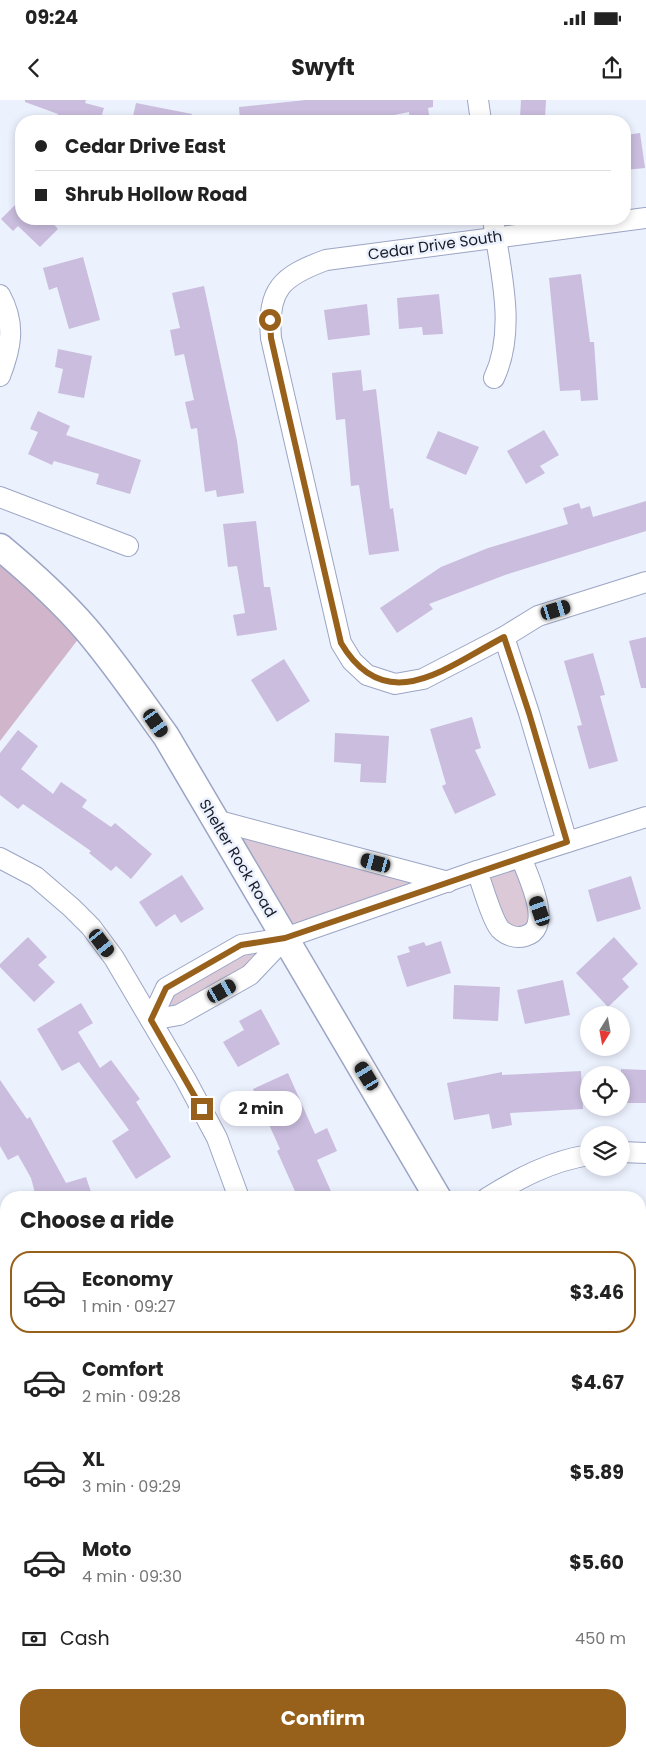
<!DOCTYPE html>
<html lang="en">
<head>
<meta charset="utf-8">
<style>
	:root { --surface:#fff; --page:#f6f6f6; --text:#222; --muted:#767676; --line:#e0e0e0; --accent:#98611b }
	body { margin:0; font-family:Poppins,sans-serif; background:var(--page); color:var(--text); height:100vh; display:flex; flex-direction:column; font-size:19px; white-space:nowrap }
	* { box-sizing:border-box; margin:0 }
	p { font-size:16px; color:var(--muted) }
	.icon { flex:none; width:28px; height:28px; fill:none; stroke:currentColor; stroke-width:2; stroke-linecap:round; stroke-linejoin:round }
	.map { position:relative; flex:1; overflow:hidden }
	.side { position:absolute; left:0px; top:1091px; width:646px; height:566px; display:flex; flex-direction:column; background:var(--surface); border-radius:20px 20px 0 0; box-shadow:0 2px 8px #0003 }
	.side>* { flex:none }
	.guide { position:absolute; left:15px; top:15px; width:616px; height:110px; border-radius:20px; box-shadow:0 2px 8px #0003; display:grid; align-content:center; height:110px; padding:0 20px; background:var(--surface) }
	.needle { width:32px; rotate:191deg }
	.buttons { position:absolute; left:580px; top:906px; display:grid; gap:10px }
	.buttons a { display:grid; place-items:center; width:50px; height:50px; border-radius:50%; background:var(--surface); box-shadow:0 2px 8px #0003; font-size:25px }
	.end { position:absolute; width:22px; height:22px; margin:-11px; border:6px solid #98611b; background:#fff; box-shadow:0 0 0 2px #fff }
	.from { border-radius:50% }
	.bubble { position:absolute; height:35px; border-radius:18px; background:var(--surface); box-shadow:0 2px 8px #0003; font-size:16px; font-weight:700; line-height:35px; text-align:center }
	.car { position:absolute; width:15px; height:30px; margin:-15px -8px; border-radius:6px; box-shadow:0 0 4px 1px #0007; background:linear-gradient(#222 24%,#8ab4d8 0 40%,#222 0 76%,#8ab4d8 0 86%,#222 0) }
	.guide b { display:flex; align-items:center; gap:18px; height:48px; font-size:19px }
	.guide b+b { border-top:1px solid var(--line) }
	.guide i { width:12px; height:12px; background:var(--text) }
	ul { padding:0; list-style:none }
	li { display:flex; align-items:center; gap:15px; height:82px; margin:0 10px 8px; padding:0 10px; border:2px solid transparent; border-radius:20px }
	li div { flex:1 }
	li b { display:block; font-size:19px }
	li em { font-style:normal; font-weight:700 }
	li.active { border-color:var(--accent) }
	li>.icon { width:45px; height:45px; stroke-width:1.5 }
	h2 { padding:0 20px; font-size:22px; line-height:60px }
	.pay { display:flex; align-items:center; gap:12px; height:55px; padding:0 20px; font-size:19px }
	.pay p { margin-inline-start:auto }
	.primary-button { display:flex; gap:10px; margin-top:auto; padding:10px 20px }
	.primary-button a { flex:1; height:58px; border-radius:20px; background:var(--accent); color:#fff; font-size:20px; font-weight:700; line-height:58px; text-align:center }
	.status { display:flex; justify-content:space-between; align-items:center; height:35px; padding:0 25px; background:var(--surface); direction:ltr }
	.status svg { height:14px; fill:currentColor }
	header { display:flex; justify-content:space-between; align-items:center; height:65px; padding:0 20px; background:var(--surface); font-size:22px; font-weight:700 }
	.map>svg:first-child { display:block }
	.green { fill:#dbc9d7 }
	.forest { fill:#d1b6cb }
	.building { fill:#cabdde }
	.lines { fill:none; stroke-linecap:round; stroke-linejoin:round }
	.minor-casing { stroke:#9ba5c4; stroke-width:22 }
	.major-casing { stroke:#9ba5c4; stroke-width:29 }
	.minor { stroke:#fff; stroke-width:20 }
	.major { stroke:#fff; stroke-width:26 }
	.route { stroke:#98611b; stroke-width:6 }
	.labels { text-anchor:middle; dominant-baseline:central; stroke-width:5; stroke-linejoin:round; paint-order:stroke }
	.street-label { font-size:15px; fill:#181c28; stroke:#ecf1fe }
</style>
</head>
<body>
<div class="status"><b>09:24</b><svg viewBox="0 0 49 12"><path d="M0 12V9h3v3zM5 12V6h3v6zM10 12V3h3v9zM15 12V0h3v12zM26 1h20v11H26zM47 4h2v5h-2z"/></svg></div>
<header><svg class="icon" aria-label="back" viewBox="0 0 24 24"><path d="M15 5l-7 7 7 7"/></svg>Swyft<svg class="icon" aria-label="share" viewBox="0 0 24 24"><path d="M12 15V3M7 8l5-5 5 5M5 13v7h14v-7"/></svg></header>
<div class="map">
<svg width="646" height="1657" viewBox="0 0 646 1657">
	<rect width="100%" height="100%" fill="#ecf1fe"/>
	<g class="green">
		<polygon points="215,720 448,782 285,838 250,875 151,920 167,888 241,845 285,838"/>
		<polygon points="521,757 540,816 512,836 477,771"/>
	</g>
	<polygon class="forest" points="0,447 86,529 0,641"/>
	<g class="building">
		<polygon points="25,0 86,0 85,3 104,8 100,21 55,21 58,14 25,2"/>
		<polygon points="306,0 433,0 433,7 428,8 430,21 410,21 409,12 365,21 240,21 239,7"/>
		<polygon points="521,0 546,0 545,18 520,18"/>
		<polygon points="136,3 192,14 191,21 132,21"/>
		<polygon points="640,33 645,68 625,70 625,35"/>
		<polygon points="21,99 21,119 49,119 58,129 40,147 18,126 13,131 1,119"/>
		<polygon points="83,157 100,220 69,229 57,187 49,190 43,168"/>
		<polygon points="581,174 590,242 594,242 598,300 581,301 580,290 560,291 549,178"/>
		<polygon points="204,186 237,341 244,393 217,397 216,390 205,392 197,328 191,329 185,302 194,300 184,254 175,256 170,230 180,228 172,193"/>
		<polygon points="439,194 443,234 423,235 422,227 399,229 397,198"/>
		<polygon points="367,204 370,235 328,240 324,210"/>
		<polygon points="58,249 92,256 84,298 58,293 63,269 55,267"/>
		<polygon points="361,270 363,291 376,289 390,409 393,408 399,451 369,455 359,385 351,386 345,319 336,320 332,273"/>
		<polygon points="38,311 70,326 66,335 141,360 130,394 96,384 99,374 54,361 52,365 28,354 38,332 30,329"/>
		<polygon points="544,330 559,355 540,366 545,373 526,384 507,351"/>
		<polygon points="438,331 479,347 466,375 426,358"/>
		<polygon points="646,401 646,431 505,475 429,504 433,509 397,533 380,508 441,467 488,448 568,424 563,408 579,403 581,409 590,406 593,417"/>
		<polygon points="256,421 264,487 270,487 277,530 237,536 233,515 245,513 237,466 228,467 223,424"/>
		<polygon points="646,537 646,588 641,588 629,541"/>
		<polygon points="593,553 605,595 600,596 618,661 589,669 577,626 582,625 564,561"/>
		<polygon points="284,559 310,601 277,622 251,580"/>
		<polygon points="472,617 481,648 475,650 496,695 455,714 442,686 446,684 430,629"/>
		<polygon points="18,630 38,646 21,669 53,694 61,682 87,700 82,707 111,727 115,723 152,754 131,779 116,766 111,771 89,753 91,751 23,704 18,709 0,695 0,653"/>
		<polygon points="335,633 389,636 386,683 360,682 361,664 334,662"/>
		<polygon points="182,775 204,809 181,823 175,814 156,827 139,802"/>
		<polygon points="631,776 641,809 597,822 588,790"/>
		<polygon points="28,837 47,857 38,865 55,882 34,902 0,867 0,864"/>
		<polygon points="614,837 638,864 622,879 629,887 608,907 576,873"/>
		<polygon points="441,841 451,873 407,887 397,856 410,852 408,847 424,842 426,846"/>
		<polygon points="563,880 570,915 525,924 517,890"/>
		<polygon points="454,885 500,887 498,921 453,919"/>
		<polygon points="81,903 93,923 78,932 100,968 111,960 140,999 136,1002 171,1057 136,1079 112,1041 129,1030 79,962 62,971 37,929"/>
		<polygon points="261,909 280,944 238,967 223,942 244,930 239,921"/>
		<polygon points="621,969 646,970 646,1003 621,1003"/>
		<polygon points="581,971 583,1009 510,1013 512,1025 492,1029 489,1014 454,1020 447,983 502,972 502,975"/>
		<polygon points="288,973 315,1034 327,1028 337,1051 317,1060 334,1098 298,1098 277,1051 280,1049 253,989"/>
		<polygon points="0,980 27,1019 30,1017 66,1083 86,1077 93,1098 32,1098 32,1094 35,1093 31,1078 18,1055 8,1060 0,1046"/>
	</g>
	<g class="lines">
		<defs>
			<g id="minor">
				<polyline points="478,0 481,21"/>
				<path d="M646,118L326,160C282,176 267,189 271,238L341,543L352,561L367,575L395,584L423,579L504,537L538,516L646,482"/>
				<path d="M493,119C500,170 517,229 494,278"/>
				<path d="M0,195C16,224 11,248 0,276"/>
				<polyline points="0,397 128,446"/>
				<polyline points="504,537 529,613 567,742"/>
				<polyline points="215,720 448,782"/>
				<polyline points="0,758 36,777 72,808 91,827 114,858 186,980 217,1038 239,1098"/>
				<path d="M477,771C482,784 492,820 500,829C506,835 516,839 525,836C555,828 527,775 521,757"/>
				<polyline points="285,838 250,875 179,915 151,920 166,888 241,845 285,838 477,771 646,717"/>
				<polyline points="621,1052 646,1053"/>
				<path d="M487,1098C519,1078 551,1061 589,1055"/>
				<polyline points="0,1155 6,1172"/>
				<polyline points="640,1553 646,1547"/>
				<polyline points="188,1651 190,1657"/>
				<polyline points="316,1657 326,1651"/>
			</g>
			<g id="major">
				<path d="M0,447C30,472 60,499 86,529C115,563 140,600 166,636L438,1098"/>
				<polyline points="640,1439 646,1449"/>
			</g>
		</defs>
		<use href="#minor" class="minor-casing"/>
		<use href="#major" class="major-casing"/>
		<use href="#minor" class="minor"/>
		<use href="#major" class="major"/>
	</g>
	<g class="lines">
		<path class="route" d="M202,1009L151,920L166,888L241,845L285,838L567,742L529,613L504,537C447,567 386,619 341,543L288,313L271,238L270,220"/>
	</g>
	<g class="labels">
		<g class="street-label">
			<text transform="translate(435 145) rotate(-8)">Cedar Drive South</text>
			<text transform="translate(238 758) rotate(59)">Shelter Rock Road</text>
		</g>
	</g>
</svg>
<div class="buttons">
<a><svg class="needle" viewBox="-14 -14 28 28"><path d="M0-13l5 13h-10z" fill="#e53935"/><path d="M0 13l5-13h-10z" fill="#767676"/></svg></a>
<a><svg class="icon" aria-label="locate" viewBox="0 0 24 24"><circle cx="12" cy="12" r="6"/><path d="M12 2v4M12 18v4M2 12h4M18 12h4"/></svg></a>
<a><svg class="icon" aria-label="layers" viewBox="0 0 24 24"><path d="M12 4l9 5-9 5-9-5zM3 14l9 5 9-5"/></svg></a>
</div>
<i class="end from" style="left:270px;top:220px"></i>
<i class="end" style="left:202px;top:1009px"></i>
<div class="bubble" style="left:220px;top:991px;width:82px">2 min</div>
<i class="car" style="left:556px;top:510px;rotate:73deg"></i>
<i class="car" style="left:156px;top:623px;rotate:145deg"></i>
<i class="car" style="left:376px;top:763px;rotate:285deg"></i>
<i class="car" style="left:540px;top:811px;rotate:341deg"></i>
<i class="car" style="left:102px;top:843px;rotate:143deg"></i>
<i class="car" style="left:222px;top:891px;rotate:60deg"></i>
<i class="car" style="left:367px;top:976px;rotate:329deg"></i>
<div class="guide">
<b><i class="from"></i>Cedar Drive East</b>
<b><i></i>Shrub Hollow Road</b>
</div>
<section class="side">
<h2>Choose a ride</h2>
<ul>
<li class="active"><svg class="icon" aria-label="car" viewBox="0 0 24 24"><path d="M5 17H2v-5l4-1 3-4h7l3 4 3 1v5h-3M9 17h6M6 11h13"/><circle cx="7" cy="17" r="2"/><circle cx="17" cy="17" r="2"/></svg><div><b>Economy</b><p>1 min · 09:27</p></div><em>$3.46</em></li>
<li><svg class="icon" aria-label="car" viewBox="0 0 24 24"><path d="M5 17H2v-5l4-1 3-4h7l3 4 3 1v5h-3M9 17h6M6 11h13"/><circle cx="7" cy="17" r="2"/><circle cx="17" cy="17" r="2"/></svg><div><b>Comfort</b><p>2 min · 09:28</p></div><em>$4.67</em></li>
<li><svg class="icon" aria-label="car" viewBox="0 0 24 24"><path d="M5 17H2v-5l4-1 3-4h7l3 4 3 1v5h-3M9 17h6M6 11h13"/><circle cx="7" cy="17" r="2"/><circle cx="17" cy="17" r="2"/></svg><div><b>XL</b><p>3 min · 09:29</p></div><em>$5.89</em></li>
<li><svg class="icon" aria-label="car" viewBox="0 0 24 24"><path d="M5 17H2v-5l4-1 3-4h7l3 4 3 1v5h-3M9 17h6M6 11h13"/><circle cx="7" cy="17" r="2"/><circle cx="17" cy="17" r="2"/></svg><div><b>Moto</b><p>4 min · 09:30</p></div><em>$5.60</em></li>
</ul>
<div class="pay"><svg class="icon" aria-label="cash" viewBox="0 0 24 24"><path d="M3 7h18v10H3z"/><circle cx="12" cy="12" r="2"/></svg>Cash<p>450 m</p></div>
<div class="primary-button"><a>Confirm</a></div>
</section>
</div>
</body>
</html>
